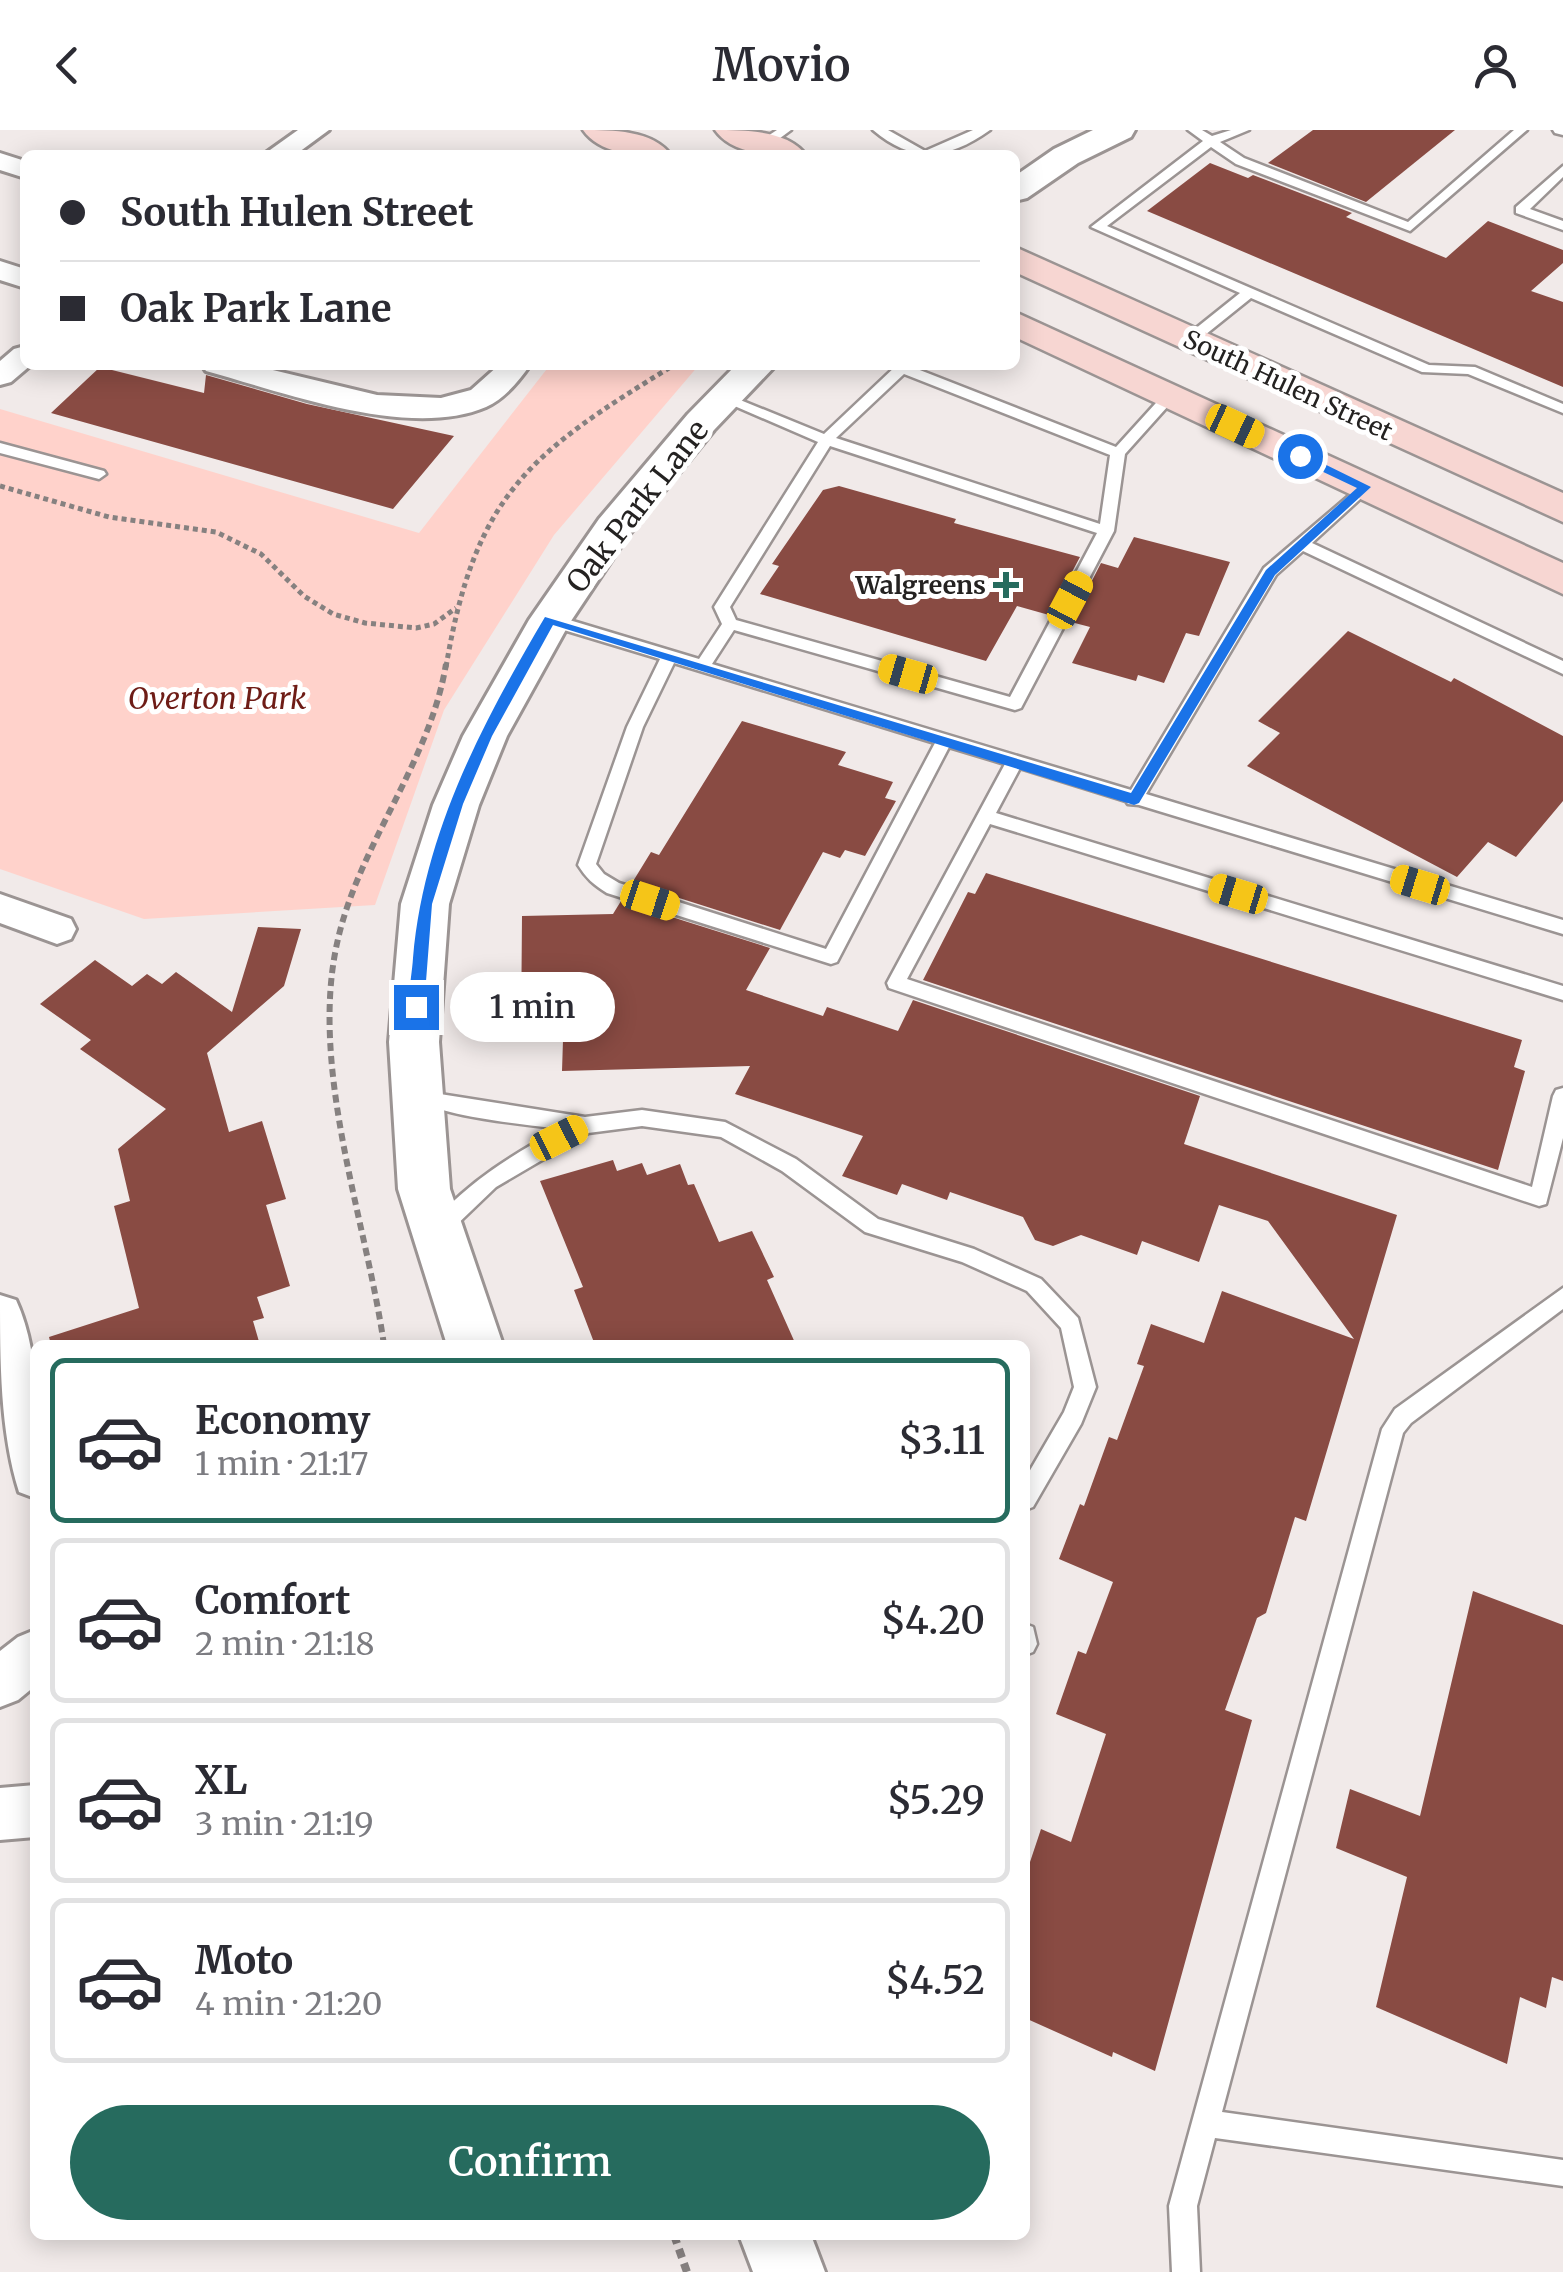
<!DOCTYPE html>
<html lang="en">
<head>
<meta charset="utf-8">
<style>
	:root { --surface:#fff; --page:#f7f7f7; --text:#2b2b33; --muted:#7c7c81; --line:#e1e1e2; --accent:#266b5e }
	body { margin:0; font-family:Merriweather,serif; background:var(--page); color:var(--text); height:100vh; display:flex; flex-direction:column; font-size:38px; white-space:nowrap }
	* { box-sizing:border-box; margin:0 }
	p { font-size:32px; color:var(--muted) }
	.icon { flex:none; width:55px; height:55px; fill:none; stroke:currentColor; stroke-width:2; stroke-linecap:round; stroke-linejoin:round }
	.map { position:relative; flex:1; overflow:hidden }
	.drawer { position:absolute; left:30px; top:1210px; width:1000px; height:900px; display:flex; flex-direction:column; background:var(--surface); border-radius:15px; box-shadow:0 5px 25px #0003 }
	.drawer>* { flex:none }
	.hud { position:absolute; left:20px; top:20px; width:1000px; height:220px; border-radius:15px; box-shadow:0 5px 25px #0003; display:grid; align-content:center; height:220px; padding:0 40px; background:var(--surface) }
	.end { position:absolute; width:45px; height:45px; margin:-22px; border:12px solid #1a73e8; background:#fff; box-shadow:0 0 0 5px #fff }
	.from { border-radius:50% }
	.bubble { position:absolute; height:70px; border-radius:35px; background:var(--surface); box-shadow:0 5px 25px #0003; font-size:32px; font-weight:600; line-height:70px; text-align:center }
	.car { position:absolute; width:30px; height:60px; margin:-30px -15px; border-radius:12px; box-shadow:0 0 8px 2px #0007; background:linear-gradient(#f5c518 24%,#345 0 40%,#f5c518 0 76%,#345 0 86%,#f5c518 0) }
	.hud b { display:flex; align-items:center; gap:35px; height:95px; font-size:38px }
	.hud b+b { border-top:2px solid var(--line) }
	.hud i { width:25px; height:25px; background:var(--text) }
	ul { padding:18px 0 0; list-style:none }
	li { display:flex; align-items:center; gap:30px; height:165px; margin:0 20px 15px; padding:0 20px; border:5px solid var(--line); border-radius:15px }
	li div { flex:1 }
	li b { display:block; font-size:38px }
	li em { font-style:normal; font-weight:600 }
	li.selected { border-color:var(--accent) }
	li>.icon { width:90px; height:90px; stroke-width:1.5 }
	.button { display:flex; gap:20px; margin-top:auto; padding:20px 40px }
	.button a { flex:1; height:115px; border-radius:60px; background:var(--accent); color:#fff; font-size:40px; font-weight:600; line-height:115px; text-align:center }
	header { display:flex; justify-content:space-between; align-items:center; height:130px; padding:0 40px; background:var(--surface); font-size:45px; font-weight:600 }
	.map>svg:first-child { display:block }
	.green { fill:#ffd2cb }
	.building { fill:#894b43 }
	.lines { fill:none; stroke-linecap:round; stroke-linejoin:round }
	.service-casing { stroke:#9b9493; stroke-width:5 }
	.minor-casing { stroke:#9b9493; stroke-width:6 }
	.tertiary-casing { stroke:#9b9493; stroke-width:6 }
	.secondary-casing { stroke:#9b9493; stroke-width:5 }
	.path-far2 { stroke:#868180; stroke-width:5; stroke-dasharray:5 4; stroke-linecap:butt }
	.path-far1 { stroke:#868180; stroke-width:6; stroke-dasharray:8 5; stroke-linecap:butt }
	.path { stroke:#868180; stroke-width:8; stroke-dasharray:9 6; stroke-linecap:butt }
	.service { fill:#fff; fill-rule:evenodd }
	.minor { fill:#fff; fill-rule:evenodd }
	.tertiary { fill:#fff; fill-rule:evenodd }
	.secondary { fill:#f7d6d2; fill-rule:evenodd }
	.route { fill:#1a73e8 }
	.poi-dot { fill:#266b5e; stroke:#fff; stroke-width:4 }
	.labels { text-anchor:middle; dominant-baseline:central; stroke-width:10; stroke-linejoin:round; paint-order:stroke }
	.far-street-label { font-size:25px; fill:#242221; stroke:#fff }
	.far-poi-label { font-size:25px; font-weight:bold; fill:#242221; stroke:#fff; text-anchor:end }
	.street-label { font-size:30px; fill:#242221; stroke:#fff }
	.park-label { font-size:30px; font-style:italic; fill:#6e1c16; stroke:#fff }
</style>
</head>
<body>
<header><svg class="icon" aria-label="back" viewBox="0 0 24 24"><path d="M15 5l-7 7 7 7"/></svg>Movio<svg class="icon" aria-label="person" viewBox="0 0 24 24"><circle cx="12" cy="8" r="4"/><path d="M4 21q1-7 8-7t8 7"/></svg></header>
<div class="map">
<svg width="1563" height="2142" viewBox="0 0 1563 2142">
	<rect width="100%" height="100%" fill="#f1eae9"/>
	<polygon class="green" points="550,235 699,235 554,405 444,580 375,775 144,789 0,739 0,279 419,403"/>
	<g class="building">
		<polygon points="1313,0 1455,0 1366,72 1268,33"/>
		<polygon points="1210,33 1248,48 1253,45 1352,83 1346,87 1446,128 1488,91 1563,120 1563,133 1531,161 1563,172 1563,257 1147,81"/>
		<polygon points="100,237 204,263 206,245 307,274 454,306 393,379 51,283"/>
		<polygon points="839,356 956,389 954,393 1080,427 1049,485 1017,476 986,531 760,464 779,436 772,434 823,360"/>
		<polygon points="1134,407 1230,432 1199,506 1186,503 1164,553 1138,545 1136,551 1072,533 1090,497 1071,492 1101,433 1118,438"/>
		<polygon points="1348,501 1451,552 1454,548 1563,606 1563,671 1516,727 1488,712 1457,747 1247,636 1280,603 1258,591"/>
		<polygon points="742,591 846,622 838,635 893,652 885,668 896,671 865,726 845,720 840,728 823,722 780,800 632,753 651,722 659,725"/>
		<polygon points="986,743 1522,910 1514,937 1525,941 1498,1040 923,850 968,762 975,764"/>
		<polygon points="621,771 770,818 746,860 823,886 827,877 898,901 913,870 1200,966 1184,1014 1397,1085 1306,1391 1295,1387 1266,1483 1257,1488 1225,1580 1252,1590 1155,1941 1113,1922 1112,1927 1025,1888 1025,1747 1041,1699 1071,1712 1106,1604 1056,1584 1078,1521 1086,1524 1113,1452 1059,1429 1080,1374 1084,1376 1109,1307 1117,1310 1144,1236 1137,1234 1151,1194 1204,1213 1222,1161 1354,1209 1268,1091 1219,1075 1199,1132 1142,1111 1137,1125 1081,1105 1053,1116 1035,1110 1023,1087 950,1062 947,1070 902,1054 897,1065 842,1046 863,1006 735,964 750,936 562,941 563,910 529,912 529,905 521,906 522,786 613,784"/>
		<polygon points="258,797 301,799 284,856 207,923 229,1002 262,991 286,1069 266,1075 290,1156 257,1167 264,1188 253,1191 260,1215 51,1215 49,1207 139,1178 114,1076 130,1071 118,1019 166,979 80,919 91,910 40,874 95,830 132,856 147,844 162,854 176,842 232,882"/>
		<polygon points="613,1030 617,1041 642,1033 647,1045 680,1034 688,1055 694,1054 719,1112 752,1101 774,1147 767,1150 796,1215 595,1215 574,1160 583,1157 540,1051"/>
		<polygon points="1473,1461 1563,1495 1563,1851 1552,1847 1546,1878 1520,1867 1507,1934 1376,1877 1407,1747 1336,1718 1350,1659 1420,1686"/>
	</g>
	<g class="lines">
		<defs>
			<g id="service">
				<polygon points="777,0 791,0 768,17 760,17 760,11"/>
				<path d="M873,0H888L925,21L973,0H990C948,30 913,34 873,0Z"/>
				<polygon points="1188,0 1202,0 1212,6 1231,0 1249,0 1220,12 1244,28 1408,92 1514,0 1527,0 1410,101 1236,34 1211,17 1107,96 1429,235 1475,237 1563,274 1563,283 1468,244 1422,242 1251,168 1195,213 1185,213 1185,207 1240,163 1091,97 1203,11"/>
				<polygon points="1553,0 1563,0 1563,5 1555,3"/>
				<polygon points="1563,36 1563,47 1530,79 1563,91 1563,100 1516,83 1516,77"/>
				<path d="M897,235H907L1116,317L1165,263L1177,266L1125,324L1114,401L1021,578L1015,580L734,500L712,534L1131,660L1264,438L1365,352L1372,357L1370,360L1312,413L1563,531V544L1303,421L1276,445L1146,664L1563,790V804L1139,675L1128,674L1126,671L1020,638L996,683L1563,856V870L990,694L907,849L1532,1057L1553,966L1556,960L1563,958V1008L1546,1074L1539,1076L889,858L887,853L1005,634L949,617L837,832L831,834L607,763C594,755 586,748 578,735L627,597L660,529L544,494V486H556L699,529L722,494L714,477L818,312L716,268L728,265L824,304ZM904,244L1110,325L1100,394L836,308ZM830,316L1097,403L1010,567L736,490L730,477ZM674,533L935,613L826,819L619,753L604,744L596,734L643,597Z"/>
				<polygon points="0,313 104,341 106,344 99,349 0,323"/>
				<path d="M422,956L440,964L585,987L642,980L725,992L796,1029L878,1089L974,1119L1041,1149L1078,1188L1096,1257L1081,1294L1033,1377L1025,1380V1349L1064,1282L1074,1257L1061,1198L1027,1161L962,1132L865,1102L782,1041L721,1007L642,996L588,1003L496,1057L448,1103L441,1106L434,1103L431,1097L434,1091C470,1051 513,1024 560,999C528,994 429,987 412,964L415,959Z"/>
				<polygon points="1563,1158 1563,1179 1411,1293 1403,1303 1222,1982 1563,2030 1563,2056 1215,2008 1197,2076 1200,2142 1172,2142 1169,2076 1382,1299 1395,1279"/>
				<polygon points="1025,1494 1033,1497 1037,1514 1033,1522 1025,1525"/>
			</g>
			<g id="minor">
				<polygon points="298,0 329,0 295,25 263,25"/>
				<polygon points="0,23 25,31 25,48 0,40"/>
				<polygon points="0,131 25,139 25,158 0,150"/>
				<polygon points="25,216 25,235 31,235 11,252 0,255 0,231 14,219"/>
				<path d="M202,235H252L377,265L441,268L471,260L499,235H530C519,251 504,269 486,277C409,310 283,262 206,241Z"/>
				<polygon points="0,764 71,789 76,799 71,809 57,814 0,793"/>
				<path d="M0,1165L16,1170C44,1231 35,1304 35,1368L19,1362C0,1302 0,1230 0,1165Z"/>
				<polygon points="35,1500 35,1556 18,1570 0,1577 0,1521 18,1507"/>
				<polygon points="35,1655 35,1707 0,1710 0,1658"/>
			</g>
			<g id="tertiary">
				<polygon points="1093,0 1135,0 1131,7 1078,33 1027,68 1015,71 1015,46 1054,19"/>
				<polygon points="736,235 776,235 714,300 627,407 569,494 507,606 479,675 449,774 439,912 450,1059 503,1215 447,1215 398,1059 389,912 401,774 433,675 463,606 529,490 599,389 688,284"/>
				<polygon points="739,2105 811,2105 825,2142 753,2142"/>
			</g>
			<g id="secondary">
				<path d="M583,0C612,0 653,0 671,25C642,25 602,27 583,0Z"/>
				<path d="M715,0C744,0 788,0 806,25C777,25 734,27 715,0Z"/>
				<polygon points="1015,117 1563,363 1563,392 1015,142"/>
				<polygon points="1015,182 1563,433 1563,464 1015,207"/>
			</g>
		</defs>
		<use href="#service" class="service-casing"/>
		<use href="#minor" class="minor-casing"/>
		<use href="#tertiary" class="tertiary-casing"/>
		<use href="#secondary" class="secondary-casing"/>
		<g class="path-far2">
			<polyline points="0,356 109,387 216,402 261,424 304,466 333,484 365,493 416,498 434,494 456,478"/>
			<path d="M446,537C475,364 530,323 674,235"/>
		</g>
		<path class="path-far1" d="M384,1215C366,1089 308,936 338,809C360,713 430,632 446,534"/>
		<polyline class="path" points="674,2105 687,2142"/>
		<use href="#service" class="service"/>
		<use href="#minor" class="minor"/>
		<use href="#tertiary" class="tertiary"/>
		<use href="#secondary" class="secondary"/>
	</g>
	<path class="route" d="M1296,324H1304L1371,357L1275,445L1139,673L1134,675L553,495L492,606L463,674L432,774L424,877L416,883L411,881C407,866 412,845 413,828C424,702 482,594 545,487L1131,663L1266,440L1357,358L1296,329Z"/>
	<path class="poi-dot" d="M1001 440h10v10h10v10h-10v10h-10v-10h-10v-10h10z"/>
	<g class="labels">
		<g class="far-street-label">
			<text transform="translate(1288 255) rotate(25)">South Hulen Street</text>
		</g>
		<g class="far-poi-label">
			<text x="986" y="455">Walgreens</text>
		</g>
		<g class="street-label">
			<text transform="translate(637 376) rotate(-52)">Oak Park Lane</text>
		</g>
		<g class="park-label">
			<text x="217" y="568">Overton Park</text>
		</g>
	</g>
</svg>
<i class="end from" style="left:1300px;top:326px"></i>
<i class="end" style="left:416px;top:877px"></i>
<div class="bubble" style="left:450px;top:842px;width:165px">1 min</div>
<i class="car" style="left:1235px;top:296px;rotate:115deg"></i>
<i class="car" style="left:1070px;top:470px;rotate:28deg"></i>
<i class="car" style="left:908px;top:544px;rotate:286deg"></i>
<i class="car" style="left:1420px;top:755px;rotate:287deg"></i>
<i class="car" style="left:1238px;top:764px;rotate:287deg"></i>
<i class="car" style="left:650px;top:770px;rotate:108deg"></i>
<i class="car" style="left:559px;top:1008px;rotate:63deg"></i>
<div class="hud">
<b><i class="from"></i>South Hulen Street</b>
<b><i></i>Oak Park Lane</b>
</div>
<section class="drawer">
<ul>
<li class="selected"><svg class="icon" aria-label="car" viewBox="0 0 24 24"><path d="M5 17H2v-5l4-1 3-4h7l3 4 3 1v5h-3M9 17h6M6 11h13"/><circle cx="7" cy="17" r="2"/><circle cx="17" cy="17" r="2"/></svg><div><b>Economy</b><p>1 min · 21:17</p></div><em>$3.11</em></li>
<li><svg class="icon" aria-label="car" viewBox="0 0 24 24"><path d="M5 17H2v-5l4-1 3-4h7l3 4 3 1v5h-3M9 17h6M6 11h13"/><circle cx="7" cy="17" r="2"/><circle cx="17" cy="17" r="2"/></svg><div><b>Comfort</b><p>2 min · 21:18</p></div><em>$4.20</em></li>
<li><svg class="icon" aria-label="car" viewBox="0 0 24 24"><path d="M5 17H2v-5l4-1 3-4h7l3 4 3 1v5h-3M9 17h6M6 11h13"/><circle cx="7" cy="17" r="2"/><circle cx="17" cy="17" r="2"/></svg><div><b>XL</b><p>3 min · 21:19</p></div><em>$5.29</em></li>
<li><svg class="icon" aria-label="car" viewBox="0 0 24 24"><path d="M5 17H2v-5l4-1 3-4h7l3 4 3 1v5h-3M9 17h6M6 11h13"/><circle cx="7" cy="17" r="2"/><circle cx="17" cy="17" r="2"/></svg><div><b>Moto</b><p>4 min · 21:20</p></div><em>$4.52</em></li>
</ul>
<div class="button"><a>Confirm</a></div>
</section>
</div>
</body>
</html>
